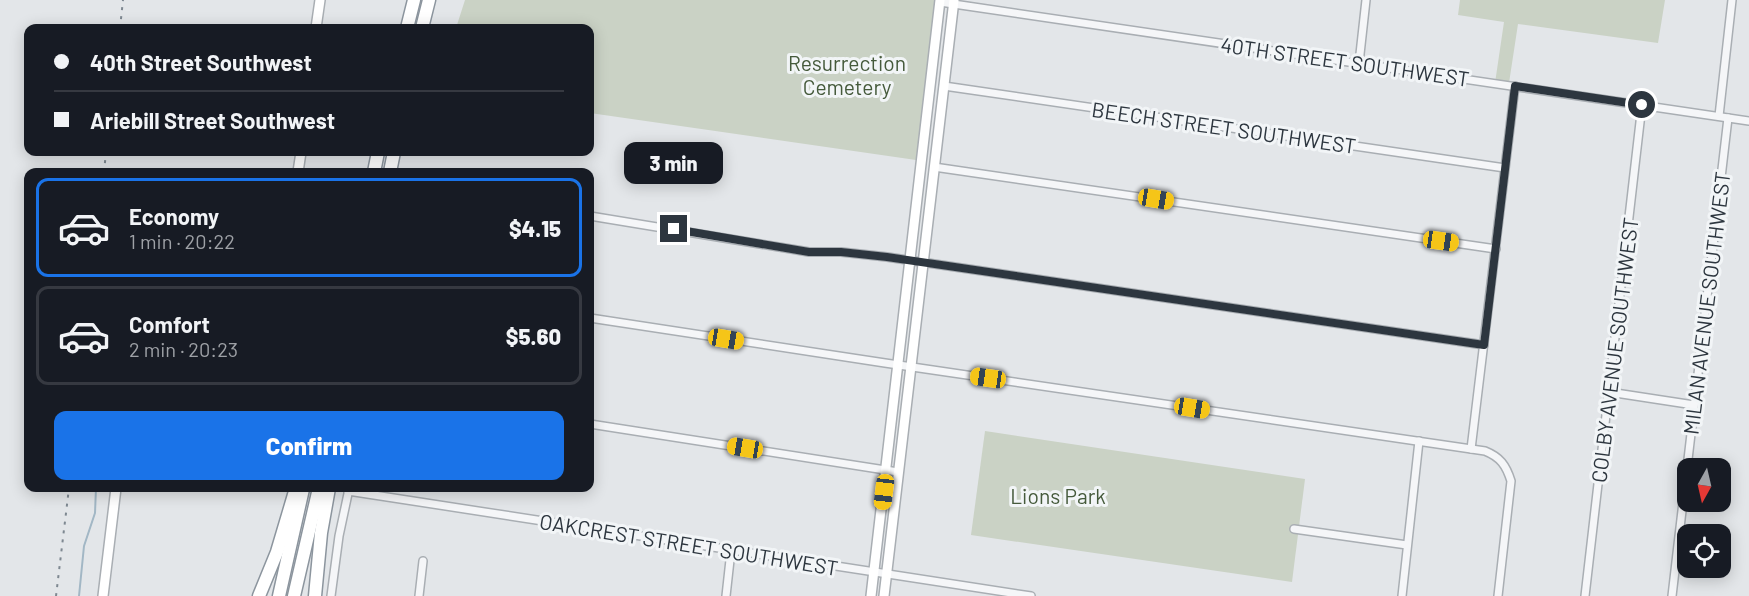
<!DOCTYPE html>
<html lang="en">
<head>
<meta charset="utf-8">
<style>
	:root { --surface:#171b24; --page:#20242c; --text:#f1f3f6; --muted:#9ea1a6; --line:#363941; --accent:#1a73e8 }
	body { margin:0; font-family:Barlow,sans-serif; background:var(--page); color:var(--text); height:100vh; display:flex; flex-direction:column; font-size:22px; white-space:nowrap }
	* { box-sizing:border-box; margin:0 }
	p { font-size:20px; color:var(--muted) }
	.icon { flex:none; width:33px; height:33px; fill:none; stroke:currentColor; stroke-width:2; stroke-linecap:round; stroke-linejoin:round }
	.map { position:relative; flex:1; overflow:hidden }
	.drawer { position:absolute; left:24px; top:168px; width:570px; height:324px; display:flex; flex-direction:column; background:var(--surface); border-radius:12px; box-shadow:0 3px 15px #0003 }
	.drawer>* { flex:none }
	.top-card { position:absolute; left:24px; top:24px; width:570px; height:132px; border-radius:12px; box-shadow:0 3px 15px #0003; display:grid; align-content:center; height:132px; padding:0 30px; background:var(--surface) }
	.needle { width:39px; rotate:188deg }
	.buttons { position:absolute; left:1677px; top:458px; display:grid; gap:12px }
	.buttons a { display:grid; place-items:center; width:54px; height:54px; border-radius:12px; background:var(--surface); box-shadow:0 3px 15px #0003; font-size:30px }
	.end { position:absolute; width:27px; height:27px; margin:-14px; border:8px solid #2d363f; background:#fff; box-shadow:0 0 0 3px #fff }
	.from { border-radius:50% }
	.bubble { position:absolute; height:42px; border-radius:12px; background:var(--surface); box-shadow:0 3px 15px #0003; font-size:20px; font-weight:800; line-height:42px; text-align:center }
	.car { position:absolute; width:18px; height:36px; margin:-18px -9px; border-radius:8px; box-shadow:0 0 4px 2px #0007; background:linear-gradient(#f5c518 24%,#345 0 40%,#f5c518 0 76%,#345 0 86%,#f5c518 0) }
	.top-card b { display:flex; align-items:center; gap:21px; height:57px; font-size:22px }
	.top-card b+b { border-top:2px solid var(--line) }
	.top-card i { width:15px; height:15px; background:var(--text) }
	ul { padding:10px 0 0; list-style:none }
	li { display:flex; align-items:center; gap:18px; height:99px; margin:0 12px 9px; padding:0 18px; border:3px solid var(--line); border-radius:12px }
	li div { flex:1 }
	li b { display:block; font-size:22px }
	li em { font-style:normal; font-weight:800 }
	li.active { border-color:var(--accent) }
	li>.icon { width:54px; height:54px; stroke-width:1.5 }
	.action { display:flex; gap:12px; margin-top:auto; padding:12px 30px }
	.action a { flex:1; height:69px; border-radius:12px; background:var(--accent); color:#fff; font-size:24px; font-weight:800; line-height:69px; text-align:center }
	.map>svg:first-child { display:block }
	.green { fill:#cad2c5 }
	.lines { fill:none; stroke-linecap:round; stroke-linejoin:round }
	.stream { stroke:#a2b7c5; stroke-width:2 }
	.street-casing { stroke:#a9aeb3; stroke-width:10 }
	.secondary-casing { stroke:#a9aeb3; stroke-width:12 }
	.highway-casing { stroke:#8c959e; stroke-width:15 }
	.street { stroke:#f5f6f8; stroke-width:7 }
	.secondary { stroke:#fff; stroke-width:9 }
	.highway { stroke:#fff; stroke-width:12 }
	.rail { stroke:#7e8891; stroke-width:2; stroke-dasharray:3 6; stroke-linecap:butt }
	.route { stroke:#2d363f; stroke-width:8 }
	.labels { text-anchor:middle; dominant-baseline:central; stroke-width:6; stroke-linejoin:round; paint-order:stroke }
	.street-label { font-size:21px; fill:#2d363f; stroke:#f2f5f7 }
	.park-label { font-size:21px; fill:#455a3b; stroke:#f2f5f7 }
</style>
</head>
<body>
<div class="map">
<svg width="1749" height="596" viewBox="0 0 1749 596">
	<rect width="100%" height="100%" fill="#e3e6e9"/>
	<g class="green">
		<polygon points="465,0 935,0 916,160 590,113 590,28 456,28"/>
		<polygon points="1460,0 1665,0 1658,43 1518,24 1509,83 1495,83 1504,22 1458,15"/>
		<polygon points="985,431 1305,479 1292,582 971,535"/>
	</g>
	<g class="lines">
		<polyline class="stream" points="79,596 84,546 95,513 96,488"/>
		<defs>
			<g id="street">
				<polyline points="940,2 1749,121"/>
				<polyline points="1359,63 1366,0"/>
				<polyline points="944,86 1505,168"/>
				<polyline points="1719,116 1732,0"/>
				<polyline points="934,167 1496,249"/>
				<polyline points="590,216 809,252 841,252 887,257 1484,345"/>
				<path d="M590,318L885,363L1485,451C1500,457 1506,465 1511,481L1498,596"/>
				<polyline points="1609,392 1694,405"/>
				<polyline points="590,424 898,472"/>
				<polyline points="1471,449 1515,86"/>
				<polyline points="348,491 1031,596"/>
				<polyline points="1294,529 1407,545"/>
				<polyline points="331,596 339,536 349,489"/>
				<polyline points="419,596 423,561"/>
				<polyline points="726,596 731,551"/>
				<polyline points="1402,596 1419,441"/>
				<polyline points="1585,596 1642,105"/>
				<polyline points="1672,596 1728,118"/>
			</g>
			<g id="secondary">
				<polyline points="316,28 320,0"/>
				<polyline points="298,172 301,152"/>
				<polyline points="103,596 116,488"/>
				<polyline points="871,596 940,0"/>
				<polyline points="884,596 954,0"/>
			</g>
			<g id="highway">
				<polyline points="407,28 414,0"/>
				<polyline points="422,28 429,0"/>
				<polyline points="374,172 378,152"/>
				<polyline points="390,172 394,152"/>
				<polyline points="259,596 277,552 296,488"/>
				<polyline points="279,596 303,489"/>
				<polyline points="294,596 319,488"/>
				<polyline points="315,596 321,533 329,488"/>
			</g>
		</defs>
		<use href="#street" class="street-casing"/>
		<use href="#secondary" class="secondary-casing"/>
		<use href="#highway" class="highway-casing"/>
		<use href="#street" class="street"/>
		<use href="#secondary" class="secondary"/>
		<use href="#highway" class="highway"/>
		<g class="rail">
			<polyline points="120,28 123,0"/>
			<polyline points="104,172 106,152"/>
			<polyline points="56,596 69,488"/>
		</g>
	</g>
	<g class="lines">
		<polyline class="route" points="674,229 809,252 841,252 887,257 1484,345 1515,86 1642,105"/>
	</g>
	<g class="labels">
		<g class="street-label">
			<text transform="translate(1345 61) rotate(8)">40TH STREET SOUTHWEST</text>
			<text transform="translate(1224 127) rotate(8)">BEECH STREET SOUTHWEST</text>
			<text transform="translate(1706 303) rotate(-83)">MILAN AVENUE SOUTHWEST</text>
			<text transform="translate(1614 350) rotate(-83)">COLBY AVENUE SOUTHWEST</text>
			<text transform="translate(689 544) rotate(9)">OAKCREST STREET SOUTHWEST</text>
		</g>
		<g class="park-label">
			<text x="847" y="62">Resurrection<tspan x="847" dy="24">Cemetery</tspan></text>
			<text x="1058" y="495">Lions Park</text>
		</g>
	</g>
</svg>
<div class="buttons">
<a><svg class="needle" viewBox="-14 -14 28 28"><path d="M0-13l5 13h-10z" fill="#e53935"/><path d="M0 13l5-13h-10z" fill="#9ea1a6"/></svg></a>
<a><svg class="icon" aria-label="locate" viewBox="0 0 24 24"><circle cx="12" cy="12" r="6"/><path d="M12 2v4M12 18v4M2 12h4M18 12h4"/></svg></a>
</div>
<i class="end from" style="left:1642px;top:105px"></i>
<i class="end" style="left:674px;top:229px"></i>
<div class="bubble" style="left:624px;top:142px;width:99px">3 min</div>
<i class="car" style="left:1156px;top:199px;rotate:99deg"></i>
<i class="car" style="left:1441px;top:241px;rotate:98deg"></i>
<i class="car" style="left:726px;top:339px;rotate:99deg"></i>
<i class="car" style="left:988px;top:378px;rotate:278deg"></i>
<i class="car" style="left:1192px;top:408px;rotate:99deg"></i>
<i class="car" style="left:745px;top:448px;rotate:279deg"></i>
<i class="car" style="left:884px;top:492px;rotate:187deg"></i>
<div class="top-card">
<b><i class="from"></i>40th Street Southwest</b>
<b><i></i>Ariebill Street Southwest</b>
</div>
<section class="drawer">
<ul>
<li class="active"><svg class="icon" aria-label="car" viewBox="0 0 24 24"><path d="M5 17H2v-5l4-1 3-4h7l3 4 3 1v5h-3M9 17h6M6 11h13"/><circle cx="7" cy="17" r="2"/><circle cx="17" cy="17" r="2"/></svg><div><b>Economy</b><p>1 min · 20:22</p></div><em>$4.15</em></li>
<li><svg class="icon" aria-label="car" viewBox="0 0 24 24"><path d="M5 17H2v-5l4-1 3-4h7l3 4 3 1v5h-3M9 17h6M6 11h13"/><circle cx="7" cy="17" r="2"/><circle cx="17" cy="17" r="2"/></svg><div><b>Comfort</b><p>2 min · 20:23</p></div><em>$5.60</em></li>
</ul>
<div class="action"><a>Confirm</a></div>
</section>
</div>
</body>
</html>
